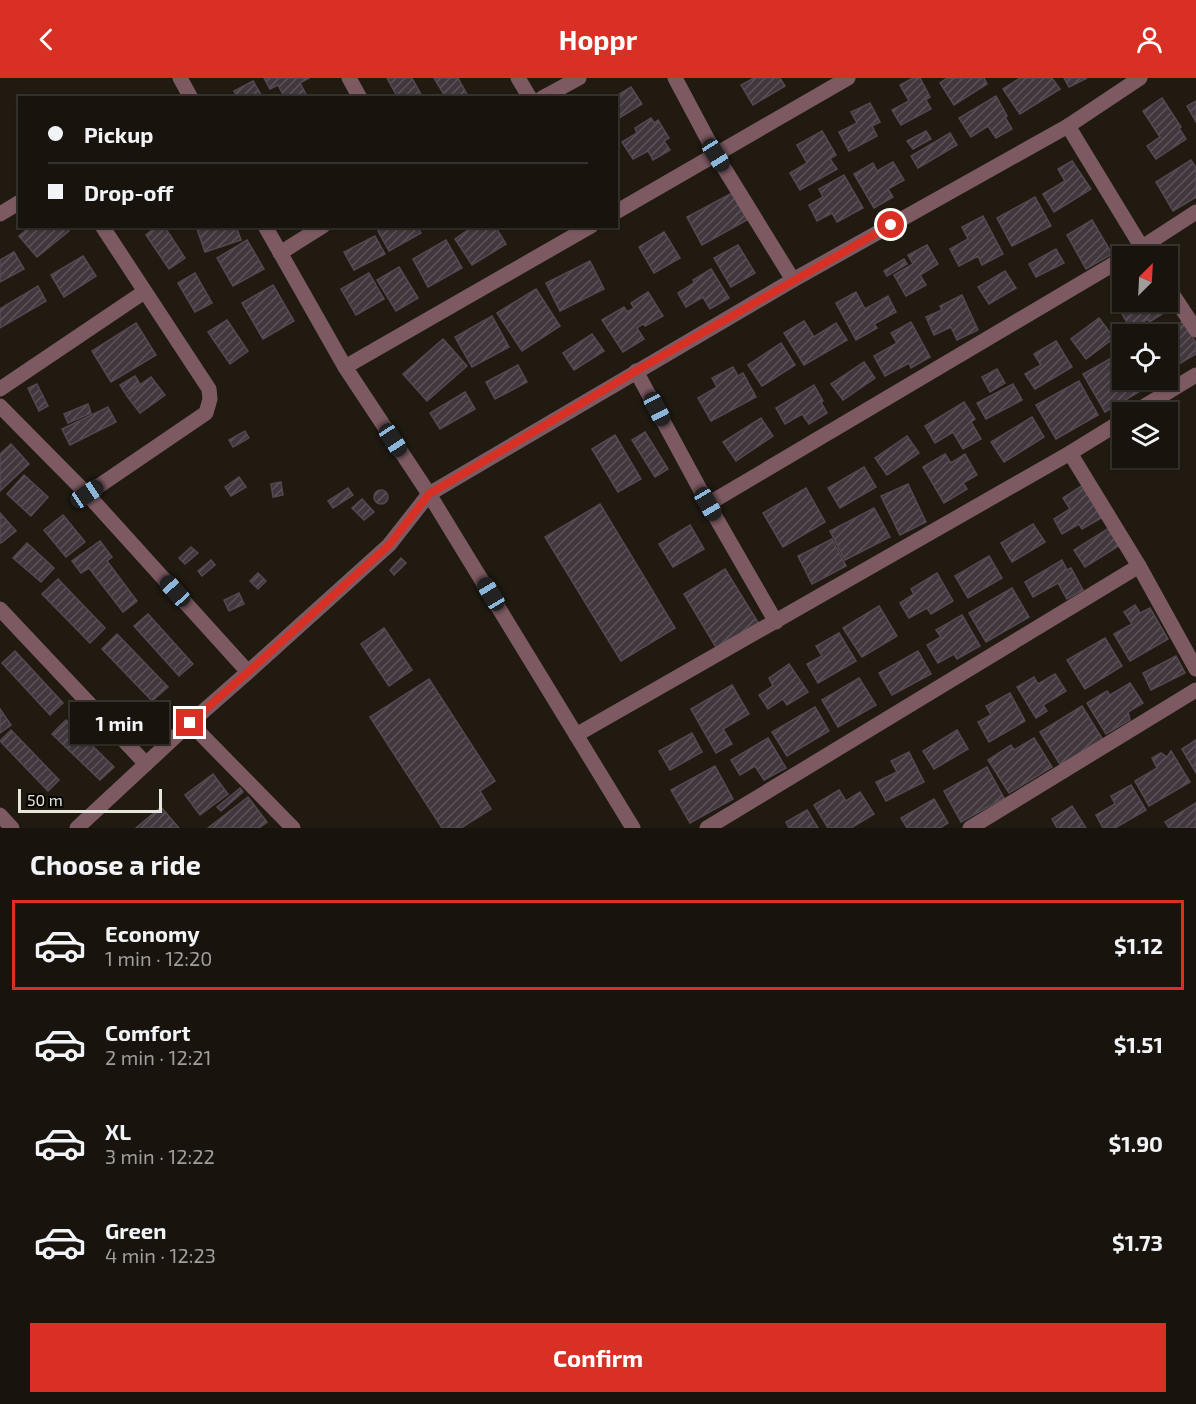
<!DOCTYPE html>
<html lang="en">
<head>
<meta charset="utf-8">
<style>
	:root { --surface:#18140d; --page:#211d16; --text:#f1f3f6; --muted:#9f9e9d; --line:#36332e; --accent:#d93025 }
	body { margin:0; font-family:"Exo 2",sans-serif; background:var(--page); color:var(--text); height:100vh; display:flex; flex-direction:column; font-size:22px; white-space:nowrap }
	* { box-sizing:border-box; margin:0 }
	p { font-size:20px; color:var(--muted) }
	.icon { flex:none; width:33px; height:33px; fill:none; stroke:currentColor; stroke-width:2; stroke-linecap:round; stroke-linejoin:round }
	.map { position:relative; height:750px; overflow:hidden }
	.panel { display:flex; flex-direction:column; background:var(--surface); flex:1 }
	.panel>* { flex:none }
	.hud { position:absolute; left:18px; top:18px; width:600px; height:132px; border-radius:0px; box-shadow:0 2px 4px #0004,0 0 0 2px var(--line); display:grid; align-content:center; height:132px; padding:0 30px; background:var(--surface) }
	.needle { width:39px; rotate:24deg }
	.fabs { position:absolute; left:1112px; top:168px; display:grid; gap:12px }
	.fabs a { display:grid; place-items:center; width:66px; height:66px; border-radius:0px; background:var(--surface); box-shadow:0 2px 4px #0004,0 0 0 2px var(--line); font-size:30px }
	.scale { position:absolute; left:18px; bottom:15px; width:144px; box-sizing:border-box; padding-left:6px; border:3px solid #e8e4de; border-top:0; font-size:16px; line-height:21px; white-space:nowrap; color:#e8e4de; -webkit-text-stroke:4px #080603; paint-order:stroke }
	.end { position:absolute; width:27px; height:27px; margin:-14px; border:8px solid #d93025; background:#fff; box-shadow:0 0 0 3px #fff }
	.from { border-radius:50% }
	.bubble { position:absolute; height:42px; border-radius:0px; background:var(--surface); box-shadow:0 2px 4px #0004,0 0 0 2px var(--line); font-size:20px; font-weight:700; line-height:42px; text-align:center }
	.car { position:absolute; width:18px; height:36px; margin:-18px -9px; border-radius:8px; box-shadow:0 0 4px 2px #0007; background:linear-gradient(#222 24%,#8ab4d8 0 40%,#222 0 76%,#8ab4d8 0 86%,#222 0) }
	.hud b { display:flex; align-items:center; gap:21px; height:57px; font-size:22px }
	.hud b+b { border-top:2px solid var(--line) }
	.hud i { width:15px; height:15px; background:var(--text) }
	ul { padding:0; list-style:none }
	li { display:flex; align-items:center; gap:18px; height:90px; margin:0 12px 9px; padding:0 18px; border:3px solid transparent; border-radius:0px }
	li div { flex:1 }
	li b { display:block; font-size:22px }
	li em { font-style:normal; font-weight:700 }
	li.on { border-color:var(--accent) }
	li>.icon { width:54px; height:54px; stroke-width:1.5 }
	h2 { padding:0 30px; font-size:27px; line-height:72px }
	.cta { display:flex; gap:12px; margin-top:auto; padding:12px 30px }
	.cta a { flex:1; height:69px; border-radius:0px; background:var(--accent); color:#fff; font-size:24px; font-weight:700; line-height:69px; text-align:center }
	header { display:flex; justify-content:space-between; align-items:center; height:78px; padding:0 30px; background:var(--accent); color:#fff; font-size:27px; font-weight:700 }
	.map>svg:first-child { display:block }
	.building { fill:url(#building-hatch); stroke:#544951; stroke-width:1.5 }
	.lines { fill:none; stroke-linecap:round; stroke-linejoin:round }
	.street { stroke:#7d5a62; stroke-width:15 }
	.route { stroke:#d93025; stroke-width:8 }
</style>
</head>
<body>
<header><svg class="icon" aria-label="back" viewBox="0 0 24 24"><path d="M15 5l-7 7 7 7"/></svg>Hoppr<svg class="icon" aria-label="person" viewBox="0 0 24 24"><circle cx="12" cy="8" r="4"/><path d="M4 21q1-7 8-7t8 7"/></svg></header>
<div class="map">
<svg width="1196" height="750" viewBox="0 0 1196 750">
	<defs>
		<pattern id="building-hatch" width="6" height="6" patternUnits="userSpaceOnUse" patternTransform="scale(1.5)"><rect width="6" height="6" fill="#41373e"/><path d="M-1 1l2-2M0 6l6-6M5 7l2-2" fill="none" stroke="#5c5459"/></pattern>
	</defs>
	<rect width="100%" height="100%" fill="#201a11"/>
	<g class="building">
		<polygon points="264,0 309,0 300,5 308,20 285,20 278,7 270,11"/>
		<polygon points="387,0 412,0 423,20 398,20"/>
		<polygon points="434,0 458,0 469,20 446,20"/>
		<polygon points="754,0 780,0 785,8 753,27 741,7"/>
		<polygon points="913,0 920,0 930,19 926,22 931,31 901,47 892,32 909,23 900,7"/>
		<polygon points="947,0 984,0 987,6 954,27 940,5"/>
		<polygon points="1020,0 1052,0 1060,11 1020,36 1003,11"/>
		<polygon points="1064,0 1087,0 1069,9"/>
		<polygon points="253,3 263,20 238,20 234,13"/>
		<polygon points="631,9 642,26 616,42 616,20 613,20"/>
		<polygon points="996,18 1007,38 1005,39 1012,51 996,60 988,48 971,59 959,40"/>
		<polygon points="1162,20 1181,49 1179,50 1186,61 1156,81 1147,68 1160,59 1143,33"/>
		<polygon points="1196,23 1196,44 1187,28"/>
		<polygon points="870,25 880,44 872,48 877,58 849,73 839,54 857,45 851,34"/>
		<polygon points="651,40 654,45 658,42 669,60 664,63 670,72 653,82 648,73 633,81 622,64 637,55 635,50"/>
		<polygon points="822,53 836,77 830,81 837,91 800,112 790,95 807,85 797,67"/>
		<polygon points="926,53 931,61 913,71 907,63"/>
		<polygon points="950,55 957,67 918,90 911,78"/>
		<polygon points="1191,82 1196,90 1196,119 1173,133 1156,104"/>
		<polygon points="1072,83 1091,111 1054,134 1043,116 1065,103 1058,91"/>
		<polygon points="893,84 904,102 888,111 893,119 874,130 854,96 873,85 877,93"/>
		<polygon points="844,97 863,130 837,144 832,135 817,143 809,127 823,119 819,111"/>
		<polygon points="732,115 747,142 702,167 687,139"/>
		<polygon points="1035,119 1051,148 1012,168 997,140"/>
		<polygon points="983,138 1003,176 982,187 978,178 959,188 950,171 968,161 962,149"/>
		<polygon points="1092,142 1112,176 1086,191 1067,157"/>
		<polygon points="31,148 65,148 69,153 37,179 19,158"/>
		<polygon points="157,148 164,148 185,180 169,191 146,157"/>
		<polygon points="196,148 236,148 241,162 205,174"/>
		<polygon points="386,148 417,148 421,155 389,173 378,153"/>
		<polygon points="474,148 495,148 506,166 472,187 455,161"/>
		<polygon points="664,154 680,180 654,195 639,169"/>
		<polygon points="375,158 385,176 354,192 344,174"/>
		<polygon points="247,162 264,191 233,208 217,180"/>
		<polygon points="446,162 462,190 428,209 413,181"/>
		<polygon points="738,167 755,195 731,209 714,180"/>
		<polygon points="927,167 938,186 920,197 926,207 906,218 894,197 913,186 908,177"/>
		<polygon points="1056,171 1064,185 1036,199 1029,186"/>
		<polygon points="14,174 24,191 0,204 0,182"/>
		<polygon points="83,178 96,198 64,219 51,197"/>
		<polygon points="904,181 907,186 887,198 884,193"/>
		<polygon points="590,183 604,211 560,233 546,205"/>
		<polygon points="399,189 418,220 396,233 377,202"/>
		<polygon points="711,191 729,220 710,231 703,219 686,229 678,215 694,205 693,202"/>
		<polygon points="1005,193 1016,210 989,226 978,209"/>
		<polygon points="195,195 212,225 195,234 178,205"/>
		<polygon points="369,195 384,221 356,237 341,211"/>
		<polygon points="273,207 294,243 263,261 242,225"/>
		<polygon points="38,208 46,223 0,250 0,231"/>
		<polygon points="536,211 560,248 522,273 497,235"/>
		<polygon points="648,214 663,238 645,248 643,246 637,250 644,261 623,274 602,242 624,229 627,234 634,230 631,225"/>
		<polygon points="856,214 865,231 888,218 896,234 874,246 877,250 856,262 836,225"/>
		<polygon points="962,217 978,252 957,262 951,249 934,257 926,239 942,232 940,228"/>
		<polygon points="1137,224 1160,224 1167,233 1149,244 1148,241 1131,251 1122,236 1139,226"/>
		<polygon points="492,238 509,269 472,289 455,259"/>
		<polygon points="1099,240 1114,260 1086,281 1071,261"/>
		<polygon points="227,242 248,273 230,286 208,254"/>
		<polygon points="804,243 814,259 836,245 847,262 804,287 784,255"/>
		<polygon points="1183,243 1196,265 1196,276 1167,293 1167,256 1161,256"/>
		<polygon points="911,244 930,279 911,290 909,285 885,298 874,278 897,265 891,255"/>
		<polygon points="136,245 156,277 111,304 92,273"/>
		<polygon points="592,256 604,273 574,292 563,275"/>
		<polygon points="443,261 467,288 427,323 403,296"/>
		<polygon points="1056,263 1072,289 1035,311 1025,296 1041,287 1034,276"/>
		<polygon points="781,265 795,287 762,308 748,287"/>
		<polygon points="1122,274 1122,302 1143,302 1147,309 1105,334 1083,296"/>
		<polygon points="864,284 875,300 843,322 831,306"/>
		<polygon points="518,287 527,304 495,321 486,304"/>
		<polygon points="733,289 738,298 743,295 756,319 711,343 698,320 717,309 712,300"/>
		<polygon points="997,291 1005,305 990,314 982,299"/>
		<polygon points="135,298 140,306 125,315 120,307"/>
		<polygon points="151,299 165,317 140,335 126,317"/>
		<polygon points="1079,303 1098,337 1056,361 1036,327"/>
		<polygon points="37,306 48,328 39,333 28,310"/>
		<polygon points="1013,306 1022,322 986,341 977,325"/>
		<polygon points="814,307 823,323 821,324 827,335 809,346 802,336 785,346 776,330"/>
		<polygon points="465,314 475,331 440,351 430,335"/>
		<polygon points="964,324 975,341 971,344 981,361 963,371 953,354 935,365 925,348"/>
		<polygon points="88,326 91,335 68,345 64,336"/>
		<polygon points="108,329 116,344 70,367 62,351"/>
		<polygon points="1032,339 1044,359 1004,384 991,364"/>
		<polygon points="761,340 773,358 736,383 723,364"/>
		<polygon points="245,353 249,360 233,369 229,362"/>
		<polygon points="645,354 668,391 655,399 632,362"/>
		<polygon points="615,357 641,401 618,414 592,371"/>
		<polygon points="907,358 919,375 887,397 875,380"/>
		<polygon points="11,366 29,386 0,413 0,376"/>
		<polygon points="945,376 951,385 965,376 977,397 963,405 967,411 944,425 923,389"/>
		<polygon points="864,389 876,409 840,430 828,410"/>
		<polygon points="24,397 48,419 31,438 7,416"/>
		<polygon points="239,399 246,409 231,418 225,409"/>
		<polygon points="281,404 283,417 273,419 271,406"/>
		<polygon points="908,406 926,444 900,457 881,418"/>
		<polygon points="1083,407 1103,439 1082,451 1079,446 1062,456 1054,441 1070,431 1063,420"/>
		<polygon points="348,410 353,417 333,430 328,423"/>
		<polygon points="806,410 825,444 783,469 763,435"/>
		<circle cx="381" cy="419" r="7"/>
		<polygon points="362,421 374,434 364,442 352,430"/>
		<polygon points="600,426 675,550 621,583 545,459"/>
		<polygon points="874,430 890,459 845,482 830,453"/>
		<polygon points="0,435 16,453 1,465 0,464"/>
		<polygon points="63,437 85,464 66,479 44,452"/>
		<polygon points="1033,446 1045,464 1012,484 1001,465"/>
		<polygon points="690,447 704,471 673,489 659,466"/>
		<polygon points="1109,450 1120,467 1085,489 1074,472"/>
		<polygon points="832,461 846,488 812,506 798,478"/>
		<polygon points="100,463 112,479 107,483 137,523 123,534 89,490 81,495 72,483"/>
		<polygon points="27,465 54,490 41,504 13,480"/>
		<polygon points="191,469 198,475 185,486 179,480"/>
		<polygon points="989,478 1002,500 968,520 955,498"/>
		<polygon points="401,480 406,485 394,497 390,492"/>
		<polygon points="211,482 215,487 202,498 198,493"/>
		<polygon points="1062,482 1067,492 1071,490 1083,512 1067,521 1058,505 1033,519 1025,504"/>
		<polygon points="725,491 759,546 717,571 684,516"/>
		<polygon points="258,495 266,503 258,511 250,503"/>
		<polygon points="937,495 953,523 931,536 927,530 909,540 900,525 914,516 911,511"/>
		<polygon points="58,501 105,550 90,565 42,516"/>
		<polygon points="1012,510 1029,539 986,564 969,535"/>
		<polygon points="239,515 244,526 229,533 224,522"/>
		<polygon points="1135,527 1140,535 1150,530 1168,561 1130,583 1114,556 1132,546 1124,534"/>
		<polygon points="879,528 897,558 862,579 843,550"/>
		<polygon points="148,536 193,586 179,598 134,548"/>
		<polygon points="962,537 980,568 957,581 954,576 938,585 927,567 941,559 936,552"/>
		<polygon points="384,550 412,592 389,608 361,566"/>
		<polygon points="839,555 856,583 818,605 807,586 822,578 816,568"/>
		<polygon points="117,556 168,609 152,623 102,571"/>
		<polygon points="1105,560 1122,588 1085,611 1067,582"/>
		<polygon points="15,573 63,625 50,637 2,585"/>
		<polygon points="918,573 931,596 892,617 879,595"/>
		<polygon points="1176,578 1185,595 1151,612 1143,595"/>
		<polygon points="789,586 808,614 787,627 783,621 768,631 759,617 773,608 769,600"/>
		<polygon points="1055,596 1066,613 1043,627 1047,633 1036,640 1017,609 1034,599 1038,606"/>
		<polygon points="859,600 876,627 838,649 822,622"/>
		<polygon points="429,601 495,703 480,713 491,731 461,750 442,750 370,639"/>
		<polygon points="1130,605 1143,625 1128,634 1130,642 1106,656 1087,625 1107,613 1110,617"/>
		<polygon points="732,607 749,636 723,651 732,666 716,675 691,631"/>
		<polygon points="1010,615 1025,643 989,664 978,644 991,637 986,628"/>
		<polygon points="1082,628 1103,662 1061,688 1040,654"/>
		<polygon points="815,629 829,653 787,678 772,654"/>
		<polygon points="0,631 11,647 0,655"/>
		<polygon points="66,642 114,689 100,702 52,656"/>
		<polygon points="11,652 59,702 48,713 0,663"/>
		<polygon points="957,652 968,671 934,691 923,673"/>
		<polygon points="692,655 702,674 670,692 659,673"/>
		<polygon points="768,660 786,690 764,702 755,688 740,697 731,682"/>
		<polygon points="1034,660 1052,689 1009,715 988,682 1011,667 1014,672"/>
		<polygon points="1196,662 1196,695 1182,671"/>
		<polygon points="1171,673 1190,704 1149,728 1135,703 1157,690 1152,680 1161,675 1167,679"/>
		<polygon points="909,674 924,704 886,723 876,704 897,694 891,683"/>
		<polygon points="715,688 733,721 690,745 671,712"/>
		<polygon points="987,689 1004,720 961,744 944,713"/>
		<polygon points="213,696 228,716 200,737 185,717"/>
		<polygon points="1131,707 1146,732 1115,750 1103,750 1096,737 1115,726 1111,718"/>
		<polygon points="240,710 243,714 221,733 217,729"/>
		<polygon points="839,712 846,723 860,714 874,736 851,750 828,750 814,727"/>
		<polygon points="248,719 267,744 259,750 208,750"/>
		<polygon points="934,721 948,745 940,750 907,750 901,740"/>
		<polygon points="1196,725 1196,750 1169,750 1165,744"/>
		<polygon points="1072,728 1086,750 1057,750 1052,741"/>
		<polygon points="161,729 179,750 136,750"/>
		<polygon points="807,732 818,750 789,750 786,744"/>
	</g>
	<g class="lines">
		<g class="street">
			<polyline points="180,0 191,20"/>
			<polyline points="349,0 360,20"/>
			<polyline points="518,0 530,20"/>
			<polyline points="675,0 716,77 793,202"/>
			<polyline points="542,20 579,0"/>
			<polyline points="1068,48 1147,178"/>
			<polyline points="616,134 848,0"/>
			<polyline points="0,136 20,124"/>
			<polyline points="265,148 345,289 429,416 633,750"/>
			<polyline points="280,175 323,148"/>
			<polyline points="1133,175 1196,134"/>
			<polyline points="1167,208 1196,252"/>
			<polyline points="345,289 591,148"/>
			<polyline points="636,293 708,426 776,544"/>
			<polyline points="0,311 144,214"/>
			<polyline points="0,328 87,416 248,594"/>
			<polyline points="1135,334 1196,297"/>
			<polyline points="1070,375 1139,488 1196,591"/>
			<polyline points="87,416 206,335 210,321 209,311 102,148"/>
			<polyline points="708,426 1122,181"/>
			<polyline points="0,531 146,686"/>
			<polyline points="190,645 293,750"/>
			<polyline points="576,657 1070,375 1122,343"/>
			<polyline points="0,737 12,750"/>
			<polyline points="77,750 190,645 248,594 389,467 429,416 793,202 1068,48 1140,0"/>
			<polyline points="707,750 1139,488"/>
			<polyline points="970,750 1196,612"/>
		</g>
	</g>
	<g class="lines">
		<polyline class="route" points="190,645 248,594 389,467 429,416 636,293 891,147"/>
	</g>
</svg>
<div class="fabs">
<a><svg class="needle" viewBox="-14 -14 28 28"><path d="M0-13l5 13h-10z" fill="#e53935"/><path d="M0 13l5-13h-10z" fill="#9f9e9d"/></svg></a>
<a><svg class="icon" aria-label="locate" viewBox="0 0 24 24"><circle cx="12" cy="12" r="6"/><path d="M12 2v4M12 18v4M2 12h4M18 12h4"/></svg></a>
<a><svg class="icon" aria-label="layers" viewBox="0 0 24 24"><path d="M12 4l9 5-9 5-9-5zM3 14l9 5 9-5"/></svg></a>
</div>
<div class="scale">50 m</div>
<i class="end from" style="left:891px;top:147px"></i>
<i class="end" style="left:190px;top:645px"></i>
<div class="bubble" style="left:70px;top:624px;width:99px">1 min</div>
<i class="car" style="left:716px;top:77px;rotate:148deg"></i>
<i class="car" style="left:657px;top:331px;rotate:152deg"></i>
<i class="car" style="left:393px;top:362px;rotate:147deg"></i>
<i class="car" style="left:87px;top:416px;rotate:56deg"></i>
<i class="car" style="left:708px;top:426px;rotate:150deg"></i>
<i class="car" style="left:175px;top:513px;rotate:318deg"></i>
<i class="car" style="left:491px;top:516px;rotate:329deg"></i>
<div class="hud">
<b><i class="from"></i>Pickup</b>
<b><i></i>Drop-off</b>
</div>
</div>
<section class="panel">
<h2>Choose a ride</h2>
<ul>
<li class="on"><svg class="icon" aria-label="car" viewBox="0 0 24 24"><path d="M5 17H2v-5l4-1 3-4h7l3 4 3 1v5h-3M9 17h6M6 11h13"/><circle cx="7" cy="17" r="2"/><circle cx="17" cy="17" r="2"/></svg><div><b>Economy</b><p>1 min · 12:20</p></div><em>$1.12</em></li>
<li><svg class="icon" aria-label="car" viewBox="0 0 24 24"><path d="M5 17H2v-5l4-1 3-4h7l3 4 3 1v5h-3M9 17h6M6 11h13"/><circle cx="7" cy="17" r="2"/><circle cx="17" cy="17" r="2"/></svg><div><b>Comfort</b><p>2 min · 12:21</p></div><em>$1.51</em></li>
<li><svg class="icon" aria-label="car" viewBox="0 0 24 24"><path d="M5 17H2v-5l4-1 3-4h7l3 4 3 1v5h-3M9 17h6M6 11h13"/><circle cx="7" cy="17" r="2"/><circle cx="17" cy="17" r="2"/></svg><div><b>XL</b><p>3 min · 12:22</p></div><em>$1.90</em></li>
<li><svg class="icon" aria-label="car" viewBox="0 0 24 24"><path d="M5 17H2v-5l4-1 3-4h7l3 4 3 1v5h-3M9 17h6M6 11h13"/><circle cx="7" cy="17" r="2"/><circle cx="17" cy="17" r="2"/></svg><div><b>Green</b><p>4 min · 12:23</p></div><em>$1.73</em></li>
</ul>
<div class="cta"><a>Confirm</a></div>
</section>
</body>
</html>
